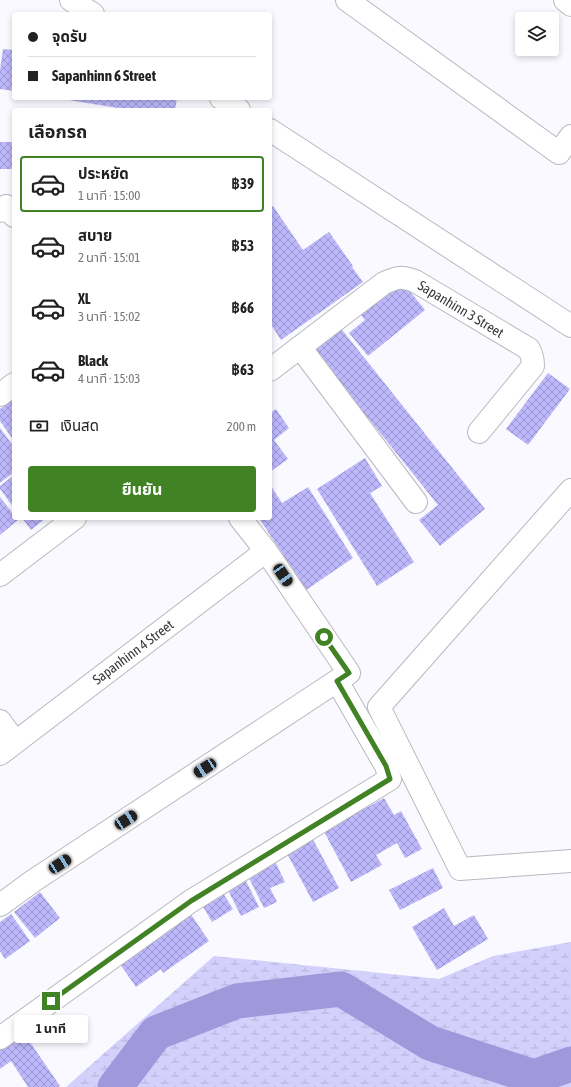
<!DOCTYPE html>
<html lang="th">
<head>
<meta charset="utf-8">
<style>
	:root { --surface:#fff; --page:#f6f6f6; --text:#222; --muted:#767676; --line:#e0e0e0; --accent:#418224 }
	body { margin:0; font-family:"Asap Condensed","Noto Sans Thai",sans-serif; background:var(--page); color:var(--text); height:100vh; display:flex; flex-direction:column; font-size:15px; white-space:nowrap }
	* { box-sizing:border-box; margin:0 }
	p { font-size:13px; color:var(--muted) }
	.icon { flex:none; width:22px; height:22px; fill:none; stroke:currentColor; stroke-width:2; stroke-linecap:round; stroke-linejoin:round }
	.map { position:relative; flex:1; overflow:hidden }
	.drawer { position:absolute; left:12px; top:108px; width:260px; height:412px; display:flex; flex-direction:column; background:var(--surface); border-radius:4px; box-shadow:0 2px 6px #0003 }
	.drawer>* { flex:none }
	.guide { position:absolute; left:12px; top:12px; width:260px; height:88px; border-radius:4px; box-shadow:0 2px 6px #0003; display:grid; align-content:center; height:88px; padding:0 16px; background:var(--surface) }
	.fabs { position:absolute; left:515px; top:12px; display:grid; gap:8px }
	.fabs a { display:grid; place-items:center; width:44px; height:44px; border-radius:4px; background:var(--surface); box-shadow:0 2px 6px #0003; font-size:20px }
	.end { position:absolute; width:18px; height:18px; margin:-9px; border:5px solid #418224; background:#fff; box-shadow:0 0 0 2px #fff }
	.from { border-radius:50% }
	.bubble { position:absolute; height:28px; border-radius:4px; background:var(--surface); box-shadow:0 2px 6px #0003; font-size:13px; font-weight:700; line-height:28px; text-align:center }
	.car { position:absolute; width:12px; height:24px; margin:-12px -6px; border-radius:5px; box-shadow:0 0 3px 1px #0007; background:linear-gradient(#222 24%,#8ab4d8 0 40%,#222 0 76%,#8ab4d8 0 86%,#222 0) }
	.guide b { display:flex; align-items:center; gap:14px; height:38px; font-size:15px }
	.guide b+b { border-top:1px solid var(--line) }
	.guide i { width:10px; height:10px; background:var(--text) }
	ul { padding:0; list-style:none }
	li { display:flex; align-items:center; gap:12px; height:56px; margin:0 8px 6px; padding:0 8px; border:2px solid transparent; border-radius:4px }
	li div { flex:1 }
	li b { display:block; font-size:15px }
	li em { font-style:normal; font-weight:700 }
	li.current { border-color:var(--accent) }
	li>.icon { width:36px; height:36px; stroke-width:1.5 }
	h2 { padding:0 16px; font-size:18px; line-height:48px }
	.pay { display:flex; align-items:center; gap:10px; height:44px; padding:0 16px; font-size:15px }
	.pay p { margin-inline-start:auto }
	.button { display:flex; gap:8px; margin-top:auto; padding:8px 16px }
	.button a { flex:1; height:46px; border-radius:4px; background:var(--accent); color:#fff; font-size:16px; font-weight:700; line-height:46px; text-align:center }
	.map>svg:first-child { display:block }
	.wetland { fill:url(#wetland-marsh) }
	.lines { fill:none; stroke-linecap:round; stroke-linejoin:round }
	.river { stroke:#9f99db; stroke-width:35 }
	.building { fill:url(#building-cross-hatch) }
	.street-casing { stroke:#b8b8bf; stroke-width:24 }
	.street { stroke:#fff; stroke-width:22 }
	.route { stroke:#418224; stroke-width:5 }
	.labels { text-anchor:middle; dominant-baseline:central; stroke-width:3; stroke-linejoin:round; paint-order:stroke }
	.street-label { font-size:14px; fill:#38383a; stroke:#fff }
</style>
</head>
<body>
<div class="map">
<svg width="571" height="1087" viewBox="0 0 571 1087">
	<defs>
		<pattern id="wetland-marsh" width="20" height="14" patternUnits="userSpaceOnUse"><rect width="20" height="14" fill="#d3d0fc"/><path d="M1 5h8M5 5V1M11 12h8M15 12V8" fill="none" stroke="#b6b3d9"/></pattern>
		<pattern id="building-cross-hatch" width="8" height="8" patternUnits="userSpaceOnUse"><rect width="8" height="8" fill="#bdb7fb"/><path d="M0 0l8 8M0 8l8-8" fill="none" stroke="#9b96cc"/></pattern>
	</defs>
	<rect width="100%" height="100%" fill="#f9f9ff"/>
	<polygon class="wetland" points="571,942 571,1087 66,1087 214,956 439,979 493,956"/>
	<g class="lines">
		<polyline class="river" points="115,1087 156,1033 237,1001 341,989 430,1043 534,1077 571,1064"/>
	</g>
	<g class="building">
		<polygon points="3,49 14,50 14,91 0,89 0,70"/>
		<polygon points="62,98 177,98 175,110 131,110 62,99"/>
		<rect x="0" y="142" width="14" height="27"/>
		<polygon points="273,206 303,250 329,232 353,266 352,267 363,282 281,340 270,323 270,208"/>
		<polygon points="400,279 425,310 368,356 349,333 365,320 359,313"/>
		<polygon points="339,326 485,509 440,546 419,520 438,505 312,348"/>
		<polygon points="548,373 570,389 528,445 506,429"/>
		<polygon points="14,399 14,441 0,421 0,409"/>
		<polygon points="276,409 289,428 274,440 288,459 270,472 270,413"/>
		<polygon points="0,428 14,447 14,472 0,483"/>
		<polygon points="365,458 382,486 370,493 414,562 377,586 317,489"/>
		<polygon points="14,475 14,508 0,489 0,486"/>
		<polygon points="271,486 282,503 308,487 353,558 306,590 259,518 270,518 270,487"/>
		<polygon points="0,497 14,515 14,518 16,518 18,520 0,535"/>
		<polygon points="22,518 46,518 31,530"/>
		<polygon points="384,798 394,815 401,811 422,849 405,858 397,843 376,855 382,865 351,882 321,826 363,803 366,808"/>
		<polygon points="309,832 339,888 313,902 283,846"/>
		<polygon points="274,859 285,882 270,888 277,902 264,908 246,872"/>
		<polygon points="433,868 443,888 400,910 389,890"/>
		<polygon points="244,877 259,907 241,916 226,886"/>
		<polygon points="221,890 233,909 212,922 201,903"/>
		<polygon points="40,892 60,918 35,938 14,912"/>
		<polygon points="444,908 454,926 474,915 488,939 437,970 412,927"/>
		<polygon points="188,910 209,941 163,973 161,969 136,987 117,960"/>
		<polygon points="11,914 30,941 5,959 0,951 0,922"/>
		<polygon points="19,1026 60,1086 58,1087 28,1087 11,1061 0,1069 0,1039"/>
	</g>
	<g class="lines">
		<defs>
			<g id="street">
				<polyline points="71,0 93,14"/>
				<polyline points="347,0 559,153 571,136"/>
				<polyline points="565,0 571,5"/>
				<polyline points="221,98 239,110"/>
				<polyline points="270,130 571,326"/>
				<polyline points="0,211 6,206 14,216"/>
				<polyline points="300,347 416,502"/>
				<path d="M270,370L384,283C398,277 401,276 415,281L529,349C532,355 533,360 533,366L479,432"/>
				<polyline points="0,395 14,384"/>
				<polyline points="571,490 379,707 460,869 571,861"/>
				<polyline points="0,575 75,518"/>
				<polyline points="0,721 15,742"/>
				<polyline points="0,754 266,551"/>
				<polyline points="0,905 33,881 349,673 266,551 240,518"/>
				<polyline points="0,1038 191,901 390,779 386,766 337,681"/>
			</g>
		</defs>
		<use href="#street" class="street-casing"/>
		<use href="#street" class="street"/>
	</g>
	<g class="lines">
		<polyline class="route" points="51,1001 191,901 390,779 386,766 337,681 349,673 324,637"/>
	</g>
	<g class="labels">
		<g class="street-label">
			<text transform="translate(461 309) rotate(31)">Sapanhinn 3 Street</text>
			<text transform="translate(133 652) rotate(-37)">Sapanhinn 4 Street</text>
		</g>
	</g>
</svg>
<div class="fabs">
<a><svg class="icon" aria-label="layers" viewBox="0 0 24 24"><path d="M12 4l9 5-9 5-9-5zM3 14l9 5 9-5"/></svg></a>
</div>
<i class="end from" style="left:324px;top:637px"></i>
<i class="end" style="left:51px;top:1001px"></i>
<div class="bubble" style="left:14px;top:1015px;width:74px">1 นาที</div>
<i class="car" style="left:283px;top:575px;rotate:146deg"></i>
<i class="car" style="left:205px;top:768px;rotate:237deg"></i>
<i class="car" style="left:126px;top:820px;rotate:57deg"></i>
<i class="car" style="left:60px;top:864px;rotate:57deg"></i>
<div class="guide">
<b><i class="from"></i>จุดรับ</b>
<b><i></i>Sapanhinn 6 Street</b>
</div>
<section class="drawer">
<h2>เลือกรถ</h2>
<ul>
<li class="current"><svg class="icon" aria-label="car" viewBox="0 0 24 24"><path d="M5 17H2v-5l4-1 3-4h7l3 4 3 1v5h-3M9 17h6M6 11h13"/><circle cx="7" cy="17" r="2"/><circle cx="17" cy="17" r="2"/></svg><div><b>ประหยัด</b><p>1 นาที · 15:00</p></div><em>฿39</em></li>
<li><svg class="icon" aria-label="car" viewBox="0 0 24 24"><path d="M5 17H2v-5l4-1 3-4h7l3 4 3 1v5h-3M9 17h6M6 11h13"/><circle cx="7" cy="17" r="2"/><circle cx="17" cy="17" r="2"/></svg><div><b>สบาย</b><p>2 นาที · 15:01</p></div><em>฿53</em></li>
<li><svg class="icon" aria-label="car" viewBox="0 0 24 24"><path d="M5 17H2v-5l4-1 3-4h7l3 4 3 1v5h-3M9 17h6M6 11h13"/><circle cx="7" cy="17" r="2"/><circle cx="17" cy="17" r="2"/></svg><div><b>XL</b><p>3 นาที · 15:02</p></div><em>฿66</em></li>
<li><svg class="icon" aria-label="car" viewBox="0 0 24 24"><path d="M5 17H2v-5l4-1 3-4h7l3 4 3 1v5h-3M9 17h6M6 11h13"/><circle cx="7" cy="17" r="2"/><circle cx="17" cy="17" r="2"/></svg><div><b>Black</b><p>4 นาที · 15:03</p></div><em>฿63</em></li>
</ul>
<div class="pay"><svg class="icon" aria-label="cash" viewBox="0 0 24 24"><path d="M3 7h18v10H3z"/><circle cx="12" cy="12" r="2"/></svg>เงินสด<p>200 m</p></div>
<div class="button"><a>ยืนยัน</a></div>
</section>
</div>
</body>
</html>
